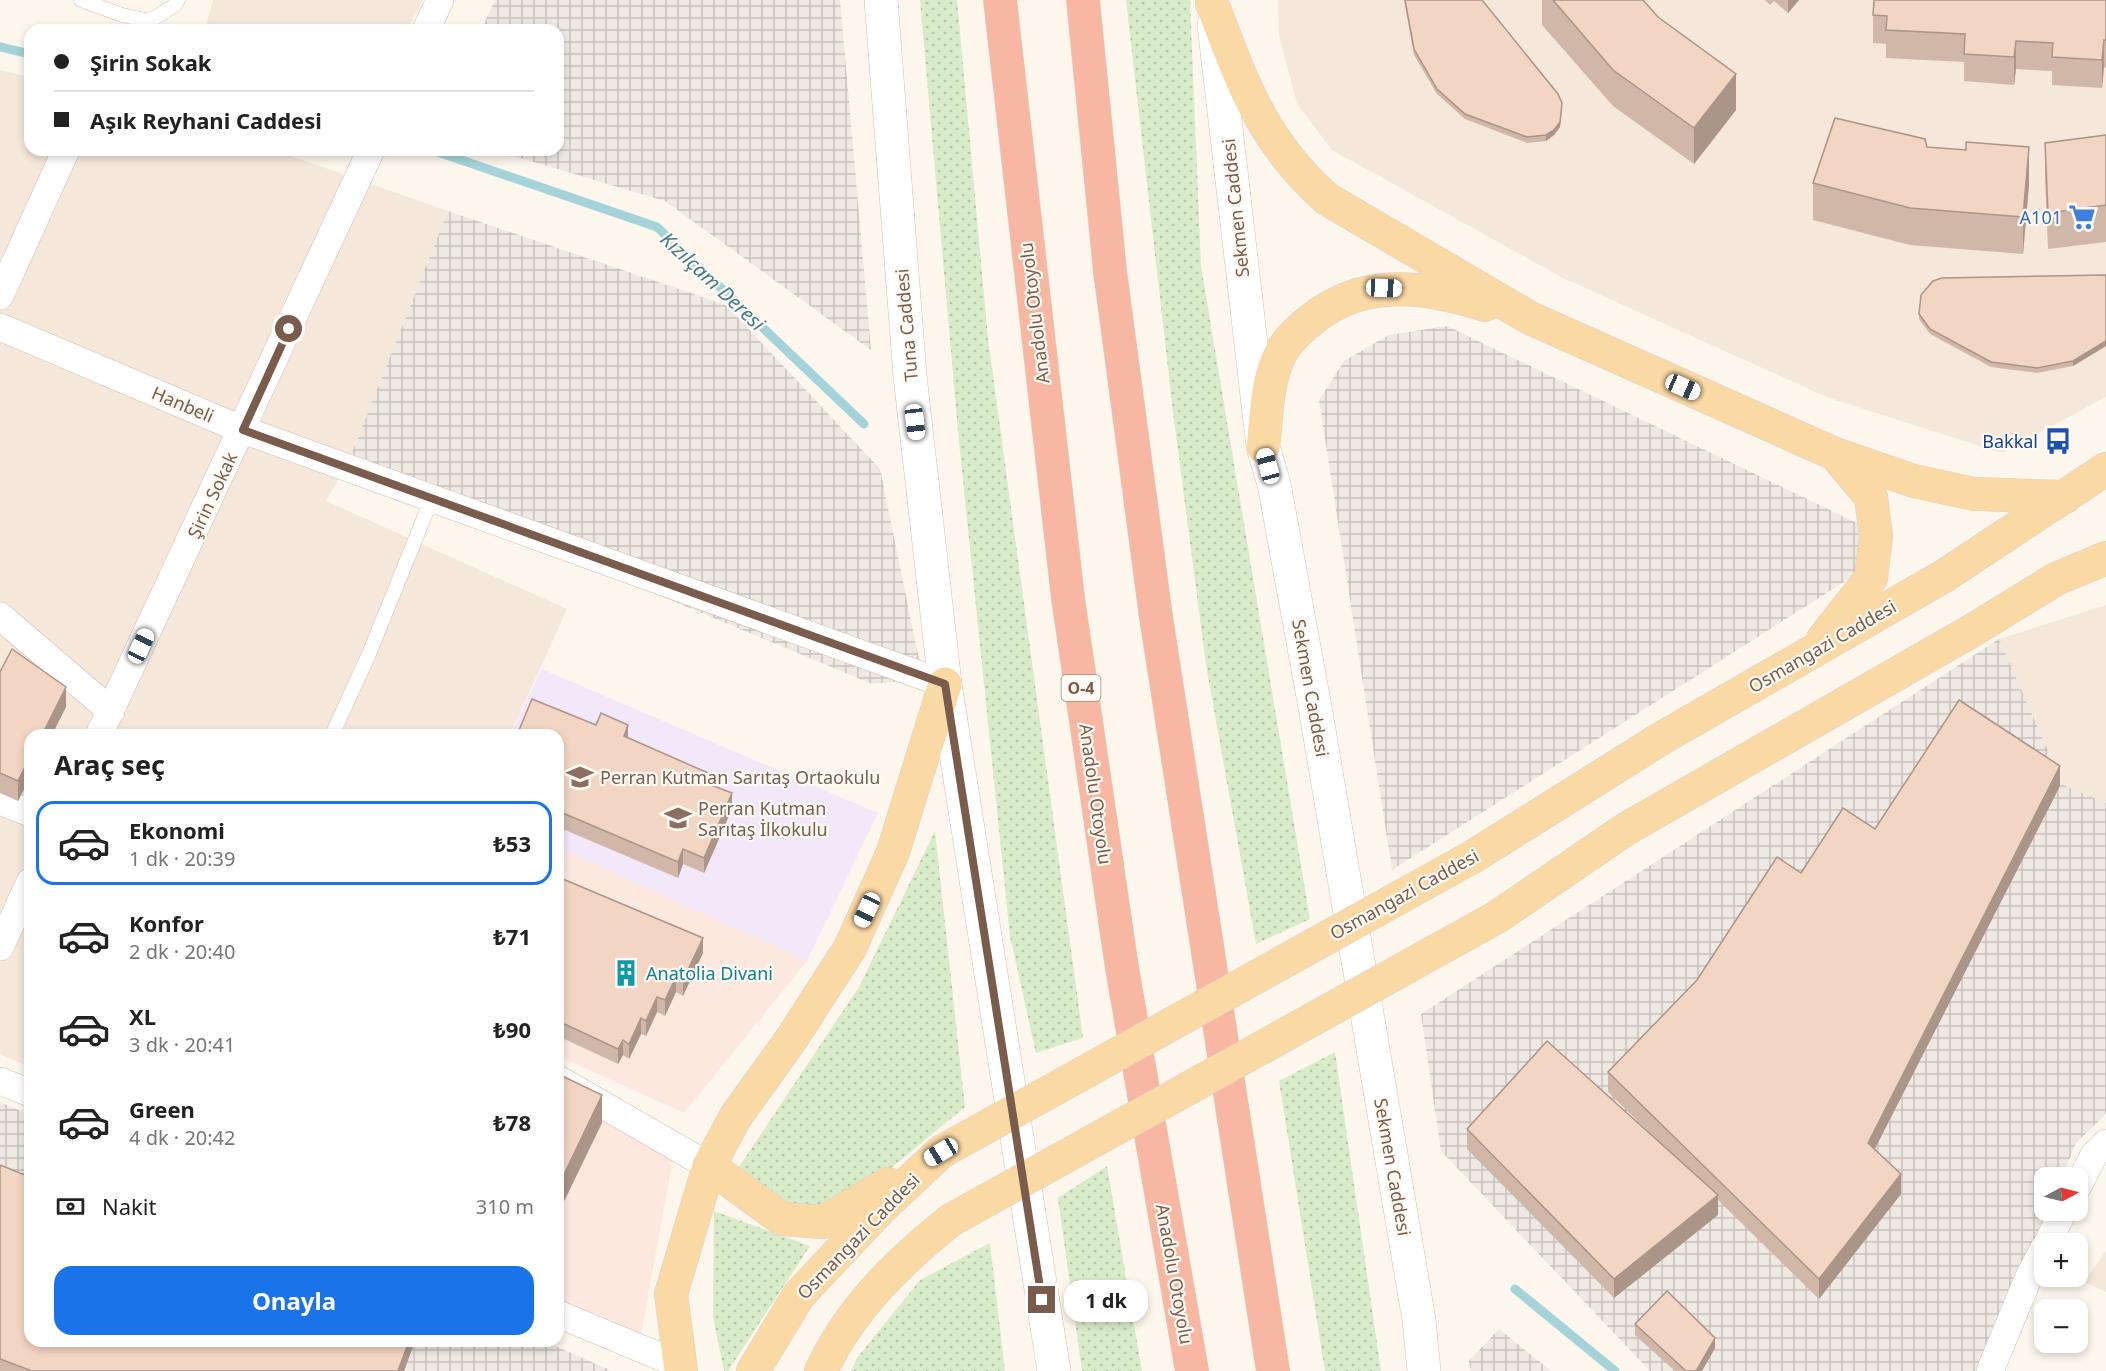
<!DOCTYPE html>
<html lang="tr">
<head>
<meta charset="utf-8">
<style>
	:root { --surface:#fff; --page:#f2f2f2; --text:#222; --muted:#767676; --line:#e0e0e0; --accent:#1a73e8 }
	body { margin:0; font-family:"Noto Sans",sans-serif; background:var(--page); color:var(--text); height:100vh; display:flex; flex-direction:column; font-size:22px; white-space:nowrap }
	* { box-sizing:border-box; margin:0 }
	p { font-size:20px; color:var(--muted) }
	.icon { flex:none; width:33px; height:33px; fill:none; stroke:currentColor; stroke-width:2; stroke-linecap:round; stroke-linejoin:round }
	.map { position:relative; flex:1; overflow:hidden }
	.details { position:absolute; left:24px; top:729px; width:540px; height:618px; display:flex; flex-direction:column; background:var(--surface); border-radius:18px; box-shadow:0 3px 9px #0003 }
	.details>* { flex:none }
	.top-card { position:absolute; left:24px; top:24px; width:540px; height:132px; border-radius:18px; box-shadow:0 3px 9px #0003; display:grid; align-content:center; height:132px; padding:0 30px; background:var(--surface) }
	.needle { width:39px; rotate:83deg }
	.buttons { position:absolute; left:2034px; top:1167px; display:grid; gap:12px }
	.buttons a { display:grid; place-items:center; width:54px; height:54px; border-radius:12px; background:var(--surface); box-shadow:0 3px 9px #0003; font-size:30px }
	.end { position:absolute; width:27px; height:27px; margin:-14px; border:8px solid #7a5c4d; background:#fff; box-shadow:0 0 0 3px #fff }
	.from { border-radius:50% }
	.bubble { position:absolute; height:42px; border-radius:18px; background:var(--surface); box-shadow:0 3px 9px #0003; font-size:20px; font-weight:700; line-height:42px; text-align:center }
	.car { position:absolute; width:18px; height:36px; margin:-18px -9px; border-radius:8px; box-shadow:0 0 4px 2px #0007; background:linear-gradient(#fff 24%,#345 0 40%,#fff 0 76%,#345 0 86%,#fff 0) }
	.top-card b { display:flex; align-items:center; gap:21px; height:57px; font-size:22px }
	.top-card b+b { border-top:2px solid var(--line) }
	.top-card i { width:15px; height:15px; background:var(--text) }
	ul { padding:0; list-style:none }
	li { display:flex; align-items:center; gap:18px; height:84px; margin:0 12px 9px; padding:0 18px; border:3px solid transparent; border-radius:18px }
	li div { flex:1 }
	li b { display:block; font-size:22px }
	li em { font-style:normal; font-weight:700 }
	li.active { border-color:var(--accent) }
	li>.icon { width:54px; height:54px; stroke-width:1.5 }
	h2 { padding:0 30px; font-size:27px; line-height:72px }
	.pay { display:flex; align-items:center; gap:15px; height:66px; padding:0 30px; font-size:22px }
	.pay p { margin-inline-start:auto }
	.primary-button { display:flex; gap:12px; margin-top:auto; padding:12px 30px }
	.primary-button a { flex:1; height:69px; border-radius:18px; background:var(--accent); color:#fff; font-size:24px; font-weight:700; line-height:69px; text-align:center }
	.map>svg:first-child { display:block }
	.residential { fill:#f5e8da }
	.commercial { fill:#fde8e0 }
	.industrial { fill:url(#industrial-grid) }
	.education { fill:#f3e8fa }
	.grass { fill:url(#grass-dots) }
	.lines { fill:none; stroke-linecap:round; stroke-linejoin:round }
	.stream { stroke:#a5d3da; stroke-width:9 }
	.lane-casing { stroke:#d1beb0; stroke-width:15 }
	.street-casing { stroke:#d1beb0; stroke-width:28 }
	.secondary-casing { stroke:#d6c0b0; stroke-width:34 }
	.primary-casing { stroke:#dad1cd; stroke-width:34 }
	.highway-casing { stroke:#dad1cd; stroke-width:34 }
	.lane { stroke:#fff; stroke-width:14 }
	.street { stroke:#fff; stroke-width:27 }
	.secondary { stroke:#fff; stroke-width:33 }
	.primary { stroke:#fbd9a5; stroke-width:33 }
	.highway { stroke:#f7b7a3; stroke-width:33 }
	.primary-bridge-casing { stroke:#dad1cd; stroke-width:34; stroke-linecap:butt }
	.primary-bridge { stroke:#fbd9a5; stroke-width:33 }
	.wall { fill:#d1b7a8 }
	.shaded-wall { fill:#aa9588 }
	.building { fill:#f3d5c3; stroke:#aa9588; stroke-width:1.5 }
	.route { stroke:#7a5c4d; stroke-width:8 }
	.labels { text-anchor:middle; dominant-baseline:central; stroke-width:4.5; stroke-linejoin:round; paint-order:stroke }
	.shield { fill:#fffaf3; stroke:#a28b7f; stroke-width:1.5 }
	.shield-label { font-size:16px; font-weight:bold; fill:#7a5c4d }
	.street-label { font-size:18px; fill:#7a5c4d; stroke:#fffaf3 }
	.shop-label { font-size:18px; fill:#366cbe; stroke:#fffaf3; text-anchor:end }
	.transit-label { font-size:18px; fill:#164399; stroke:#fffaf3; text-anchor:end }
	.education-label { font-size:18px; fill:#785e54; stroke:#fffaf3; text-anchor:start }
	.culture-label { font-size:18px; fill:#0d838f; stroke:#fffaf3; text-anchor:start }
	.water-label { font-size:20px; font-style:italic; fill:#437c86; stroke:#fffaf3 }
</style>
</head>
<body>
<div class="map">
<svg width="2106" height="1371" viewBox="0 0 2106 1371">
	<defs>
		<pattern id="industrial-grid" width="8" height="8" patternUnits="userSpaceOnUse" patternTransform="scale(1.5)"><rect width="8" height="8" fill="#efe9e4"/><path d="M0 4h8M4 0v8" fill="none" stroke="#c7c0bb"/></pattern>
		<pattern id="grass-dots" width="8" height="8" patternUnits="userSpaceOnUse" patternTransform="scale(1.5)"><rect width="8" height="8" fill="#d8ecc9"/><path d="M2 2h.1M6 6h.1" fill="none" stroke="#b4c2a5" stroke-width="1.8" stroke-linecap="round"/></pattern>
	</defs>
	<rect width="100%" height="100%" fill="#fdf6ec"/>
	<g class="residential">
		<polygon points="213,0 423,0 407,30 205,30"/>
		<polygon points="1278,0 2106,0 2106,397 2002,453 1829,398 1563,278 1332,150 1297,104 1279,35"/>
		<polygon points="0,70 30,77 30,150 274,150 448,211 347,465 326,501 567,609 510,735 30,735 30,1067 0,1054"/>
		<polygon points="2106,605 2106,803 2063,785 1999,639"/>
		<polygon points="2106,1251 2106,1292 2084,1282"/>
	</g>
	<g class="commercial">
		<polygon points="558,847 807,961 684,1113 558,1056"/>
		<polygon points="558,1082 677,1136 641,1335 558,1298"/>
	</g>
	<g class="industrial">
		<polygon points="495,0 840,0 871,350 665,201 494,150 558,150 558,30 481,30"/>
		<polygon points="448,211 726,305 880,469 923,679 872,684 347,465"/>
		<polygon points="1447,326 1859,524 1861,571 1392,870 1319,400 1344,361 1389,335"/>
		<polygon points="1999,639 2063,785 2106,803 2106,1114 2076,1143 2062,1177 2044,1178 2044,1210 2048,1211 1981,1371 1650,1371 1441,1151 1421,1014"/>
		<polygon points="0,1102 30,1115 30,1341 544,1341 612,1371 0,1371"/>
		<polygon points="1499,1329 1551,1371 1471,1371 1469,1361"/>
	</g>
	<polygon class="education" points="542,669 878,813 807,961 558,847 558,735 510,735"/>
	<g class="grass">
		<polygon points="920,0 957,0 988,338 1083,1038 1036,1053 1010,936 959,442"/>
		<polygon points="1126,0 1190,0 1201,266 1310,919 1256,944 1206,665 1173,412"/>
		<polygon points="935,831 965,1107 845,1206 790,1209 739,1167 859,987"/>
		<polygon points="1335,1052 1381,1371 1325,1371 1279,1081"/>
		<polygon points="1107,1166 1142,1371 1082,1371 1058,1198"/>
		<polygon points="714,1211 810,1246 728,1371 724,1371 713,1317"/>
		<polygon points="990,1243 1005,1371 851,1371 857,1358 920,1280"/>
	</g>
	<g class="lines">
		<g class="stream">
			<polyline points="0,47 30,54"/>
			<polyline points="432,150 657,227 864,424"/>
			<polyline points="1515,1289 1615,1371"/>
		</g>
		<defs>
			<g id="lane">
				<polyline points="81,0 122,15 150,21 175,5 178,0"/>
				<polyline points="332,735 369,654 432,498"/>
			</g>
			<g id="street">
				<polyline points="426,30 440,0"/>
				<polyline points="0,296 66,150"/>
				<polyline points="0,327 243,430 945,684"/>
				<polyline points="0,616 111,711"/>
				<polyline points="99,735 371,150"/>
				<polyline points="0,801 30,813"/>
				<polyline points="0,947 30,882"/>
				<polyline points="558,1079 709,1166"/>
				<polyline points="0,1081 30,1093"/>
				<polyline points="2078,1186 2094,1155 2106,1143"/>
				<polyline points="2047,1244 2064,1210"/>
				<polyline points="558,1314 678,1364"/>
				<polyline points="1990,1371 2028,1279 2044,1248"/>
			</g>
			<g id="secondary">
				<polyline points="881,0 910,376 945,684 1054,1371"/>
				<polyline points="1214,25 1263,447 1274,484 1315,707 1419,1320 1424,1371"/>
			</g>
			<g id="primary">
				<path d="M1212,3C1242,82 1261,140 1327,199L1530,318L1835,454L1914,481L1974,494L2065,497"/>
				<path d="M1263,447C1267,416 1266,381 1281,353C1287,340 1300,329 1311,320C1364,277 1425,286 1485,305"/>
				<polyline points="1823,639 1871,578 1876,536 1871,497 1835,454"/>
				<polyline points="1474,856 1662,738 1944,576 2106,469"/>
				<polyline points="1497,917 1626,829 1973,630 2056,579 2106,558"/>
				<polyline points="709,1166 782,1219 823,1222 888,1184"/>
				<polyline points="681,1371 671,1294 709,1166 736,1116 792,1038 850,948 893,852 945,684"/>
				<polyline points="753,1371 799,1295 881,1208 941,1152"/>
				<path d="M821,1371C850,1309 898,1262 951,1220"/>
			</g>
			<g id="highway">
				<polyline points="1000,0 1068,598 1122,968 1192,1371"/>
				<polyline points="1083,0 1110,271 1156,617 1273,1371"/>
			</g>
		</defs>
		<use href="#lane" class="lane-casing"/>
		<use href="#street" class="street-casing"/>
		<use href="#secondary" class="secondary-casing"/>
		<use href="#primary" class="primary-casing"/>
		<use href="#highway" class="highway-casing"/>
		<use href="#lane" class="lane"/>
		<use href="#street" class="street"/>
		<use href="#secondary" class="secondary"/>
		<use href="#primary" class="primary"/>
		<use href="#highway" class="highway"/>
		<defs>
			<g id="primary-bridge">
				<polyline points="941,1152 1474,856"/>
				<polyline points="951,1220 1497,917"/>
			</g>
		</defs>
		<use href="#primary-bridge" class="primary-bridge-casing"/>
		<use href="#primary-bridge" class="primary-bridge"/>
	</g>
	<g class="wall">
		<polygon points="1404,0 1482,0 1562,109 1560,127 1554,135 1546,141 1527,143 1465,119 1437,94 1414,55"/>
		<polygon points="1542,0 1643,0 1736,110 1694,164 1613,106 1542,25"/>
		<polygon points="1765,0 1799,0 1788,13 1774,1 1770,5"/>
		<polygon points="2106,0 2106,68 2104,67 2102,88 2052,85 2052,71 2016,69 2014,85 1964,81 1964,62 1886,58 1886,44 1873,43 1873,15"/>
		<polygon points="2106,135 2106,242 2048,249 2045,180 2045,143"/>
		<polygon points="1927,147 2029,184 2023,254 1910,245 1813,220 1813,183"/>
		<polygon points="2106,275 2106,346 2073,366 2037,373 1991,367 1930,334 1919,319 1919,314"/>
		<polygon points="0,672 66,707 30,735 30,777 18,801 0,793"/>
		<polygon points="558,735 628,738 715,786 732,809 704,873 683,864 678,878 558,827"/>
		<polygon points="2060,786 1875,1149 1901,1194 1819,1299 1718,1200 1718,1215 1614,1298 1467,1149 1467,1129 1654,1137 1608,1092 1608,1072 1801,873 1875,829"/>
		<polygon points="558,877 703,953 683,996 676,992 665,1016 657,1012 646,1036 641,1034 629,1059 623,1055 618,1064 558,1036"/>
		<polygon points="0,1165 30,1341 415,1341 404,1371 0,1371"/>
		<polygon points="1635,1324 1715,1348 1702,1371 1675,1371 1635,1335"/>
	</g>
	<g class="shaded-wall">
		<polygon points="1788,0 1799,0 1788,13"/>
		<polygon points="2104,40 2104,67 2102,88 2102,60"/>
		<polygon points="2016,41 2016,69 2014,85 2014,57"/>
		<polygon points="1736,74 1736,110 1694,164 1694,128"/>
		<polygon points="1562,103 1560,127 1554,135 1546,141 1546,135"/>
		<polygon points="2029,147 2029,184 2023,254 2023,217"/>
		<polygon points="2106,341 2106,346 2073,366 2073,361"/>
		<polygon points="66,687 66,707 52,735 42,735"/>
		<polygon points="628,725 628,740 624,736"/>
		<polygon points="30,757 30,777 18,801 18,781"/>
		<polygon points="2060,766 2060,786 1868,1162 1868,1143"/>
		<polygon points="715,776 715,791 711,785"/>
		<polygon points="732,793 732,809 704,873 704,858"/>
		<polygon points="683,849 683,864 678,878 678,862"/>
		<polygon points="703,938 703,953 683,996 683,980"/>
		<polygon points="676,977 676,992 665,1016 665,1000"/>
		<polygon points="657,997 657,1012 646,1036 646,1021"/>
		<polygon points="641,1018 641,1034 629,1059 629,1044"/>
		<polygon points="623,1040 623,1055 618,1064 618,1049"/>
		<polygon points="602,1095 602,1123 558,1214 558,1187"/>
		<polygon points="1901,1174 1901,1194 1819,1299 1819,1279"/>
		<polygon points="1718,1195 1718,1215 1614,1298 1614,1279"/>
		<polygon points="1715,1338 1715,1348 1702,1371 1696,1371"/>
		<polygon points="409,1341 415,1341 404,1371 398,1371"/>
	</g>
	<g class="building">
		<polygon points="1405,0 1482,0 1558,94 1562,103 1560,122 1554,130 1546,135 1527,137 1465,114 1437,89 1414,49"/>
		<polygon points="1553,0 1643,0 1658,17 1736,74 1694,128 1613,70"/>
		<polygon points="1874,0 2106,0 2106,40 2104,40 2102,60 2052,57 2053,43 2016,41 2014,57 1964,54 1965,34 1886,30 1887,16 1873,15"/>
		<polygon points="1835,118 1925,139 1927,147 1966,150 1966,142 2029,147 2023,217 1910,208 1813,183"/>
		<polygon points="2106,135 2106,205 2048,213 2045,143"/>
		<polygon points="2106,275 2106,341 2073,361 2037,368 1991,362 1930,329 1919,314 1921,295 1933,281 1942,278"/>
		<polygon points="12,649 66,687 42,735 30,735 30,757 18,781 0,773 0,672"/>
		<polygon points="532,699 596,725 601,713 628,725 624,736 715,776 711,785 732,793 704,858 683,849 678,862 558,811 558,735 517,735"/>
		<polygon points="1959,700 2060,766 1868,1143 1901,1174 1819,1279 1608,1072 1697,980 1777,857 1801,873 1843,808 1875,829"/>
		<polygon points="558,877 703,938 683,980 676,977 665,1000 657,997 646,1021 641,1018 629,1044 623,1040 618,1049 558,1021"/>
		<polygon points="1547,1041 1718,1195 1614,1279 1467,1129"/>
		<polygon points="558,1074 602,1095 558,1187"/>
		<polygon points="0,1165 30,1177 30,1341 409,1341 398,1371 32,1371 0,1359"/>
		<polygon points="1667,1291 1715,1338 1696,1371 1686,1371 1635,1324"/>
	</g>
	<g class="lines">
		<polyline class="route" points="289,329 243,430 945,684 1042,1300"/>
	</g>
	<defs>
		<symbol id="supermarket-bare" viewBox="-9 -9 18 18"><path d="M-6-5.5h2.5l.6 2H6L4.5 2H-2.5L-4.4-4H-6ZM-1.5 3.2a1.3 1.3 0 1 0 .1 0ZM3 3.2a1.3 1.3 0 1 0 .1 0Z" fill="#3f7fe0" stroke="#fffaf3" stroke-width="2.5" paint-order="stroke"/></symbol>
		<symbol id="bus-bare" viewBox="-9 -9 18 18"><path d="M-5-6H5V4H4V6H2V4H-2V6H-4V4H-5ZM-3.5-4V0h7V-4ZM-3.5 1.2v1.5H-2V1.2ZM2 1.2v1.5H3.5V1.2Z" fill="#1a4fb4" stroke="#fffaf3" stroke-width="2.5" paint-order="stroke"/></symbol>
		<symbol id="school-bare" viewBox="-9 -9 18 18"><path d="M0-5L7-2L0 1L-7-2ZM-4 1L0 2.5L4 1V4Q0 6-4 4Z" fill="#8d6e63" stroke="#fffaf3" stroke-width="2.5" paint-order="stroke"/></symbol>
		<symbol id="building-bare" viewBox="-9 -9 18 18"><path d="M-4-6H4V6H1V3H-1V6H-4ZM-2.5-4.3h1.7v1.8h-1.7ZM.8-4.3h1.7v1.8H.8ZM-2.5-1h1.7V.8h-1.7ZM.8-1h1.7V.8H.8Z" fill="#0f9aa8" stroke="#fffaf3" stroke-width="2.5" paint-order="stroke"/></symbol>
	</defs>
	<g fill-rule="evenodd">
		<use href="#supermarket-bare" x="2063" y="198" width="38" height="38"/>
		<use href="#bus-bare" x="2039" y="422" width="38" height="38"/>
		<use href="#school-bare" x="561" y="758" width="38" height="38"/>
		<use href="#school-bare" x="659" y="799" width="38" height="38"/>
		<use href="#building-bare" x="607" y="954" width="38" height="38"/>
	</g>
	<g class="labels">
		<rect class="shield" x="1061.5" y="675" width="39" height="26" rx="4.5"/>
		<g class="shield-label">
			<text x="1081" y="688">O-4</text>
		</g>
		<g class="street-label">
			<text transform="translate(1235 208) rotate(-96)">Sekmen Caddesi</text>
			<text transform="translate(1034 313) rotate(-97)">Anadolu Otoyolu</text>
			<text transform="translate(906 325) rotate(-95)">Tuna Caddesi</text>
			<text transform="translate(183 404) rotate(23)">Hanbeli</text>
			<text transform="translate(212 495) rotate(-65)">Şirin Sokak</text>
			<text transform="translate(1822 646) rotate(-30)">Osmangazi Caddesi</text>
			<text transform="translate(1311 688) rotate(80)">Sekmen Caddesi</text>
			<text transform="translate(1096 794) rotate(82)">Anadolu Otoyolu</text>
			<text transform="translate(1404 894) rotate(-29)">Osmangazi Caddesi</text>
			<text transform="translate(1393 1167) rotate(80)">Sekmen Caddesi</text>
			<text transform="translate(858 1236) rotate(-46)">Osmangazi Caddesi</text>
			<text transform="translate(1175 1274) rotate(80)">Anadolu Otoyolu</text>
		</g>
		<g class="shop-label">
			<text x="2062" y="217">A101</text>
		</g>
		<g class="transit-label">
			<text x="2038" y="441">Bakkal</text>
		</g>
		<g class="education-label">
			<text x="600" y="777">Perran Kutman Sarıtaş Ortaokulu</text>
			<text x="698" y="808">Perran Kutman<tspan x="698" dy="21">Sarıtaş İlkokulu</tspan></text>
		</g>
		<g class="culture-label">
			<text x="646" y="973">Anatolia Divani</text>
		</g>
		<g class="water-label">
			<text transform="translate(713 281) rotate(43)">Kızılçam Deresi</text>
		</g>
	</g>
</svg>
<div class="buttons">
<a><svg class="needle" viewBox="-14 -14 28 28"><path d="M0-13l5 13h-10z" fill="#e53935"/><path d="M0 13l5-13h-10z" fill="#767676"/></svg></a>
<a>+</a>
<a>−</a>
</div>
<i class="end from" style="left:289px;top:329px"></i>
<i class="end" style="left:1042px;top:1300px"></i>
<div class="bubble" style="left:1064px;top:1280px;width:84px">1 dk</div>
<i class="car" style="left:1384px;top:288px;rotate:92deg"></i>
<i class="car" style="left:1683px;top:387px;rotate:114deg"></i>
<i class="car" style="left:915px;top:422px;rotate:173deg"></i>
<i class="car" style="left:1268px;top:466px;rotate:345deg"></i>
<i class="car" style="left:141px;top:646px;rotate:25deg"></i>
<i class="car" style="left:867px;top:910px;rotate:205deg"></i>
<i class="car" style="left:941px;top:1152px;rotate:239deg"></i>
<div class="top-card">
<b><i class="from"></i>Şirin Sokak</b>
<b><i></i>Aşık Reyhani Caddesi</b>
</div>
<section class="details">
<h2>Araç seç</h2>
<ul>
<li class="active"><svg class="icon" aria-label="car" viewBox="0 0 24 24"><path d="M5 17H2v-5l4-1 3-4h7l3 4 3 1v5h-3M9 17h6M6 11h13"/><circle cx="7" cy="17" r="2"/><circle cx="17" cy="17" r="2"/></svg><div><b>Ekonomi</b><p>1 dk · 20:39</p></div><em>₺53</em></li>
<li><svg class="icon" aria-label="car" viewBox="0 0 24 24"><path d="M5 17H2v-5l4-1 3-4h7l3 4 3 1v5h-3M9 17h6M6 11h13"/><circle cx="7" cy="17" r="2"/><circle cx="17" cy="17" r="2"/></svg><div><b>Konfor</b><p>2 dk · 20:40</p></div><em>₺71</em></li>
<li><svg class="icon" aria-label="car" viewBox="0 0 24 24"><path d="M5 17H2v-5l4-1 3-4h7l3 4 3 1v5h-3M9 17h6M6 11h13"/><circle cx="7" cy="17" r="2"/><circle cx="17" cy="17" r="2"/></svg><div><b>XL</b><p>3 dk · 20:41</p></div><em>₺90</em></li>
<li><svg class="icon" aria-label="car" viewBox="0 0 24 24"><path d="M5 17H2v-5l4-1 3-4h7l3 4 3 1v5h-3M9 17h6M6 11h13"/><circle cx="7" cy="17" r="2"/><circle cx="17" cy="17" r="2"/></svg><div><b>Green</b><p>4 dk · 20:42</p></div><em>₺78</em></li>
</ul>
<div class="pay"><svg class="icon" aria-label="cash" viewBox="0 0 24 24"><path d="M3 7h18v10H3z"/><circle cx="12" cy="12" r="2"/></svg>Nakit<p>310 m</p></div>
<div class="primary-button"><a>Onayla</a></div>
</section>
</div>
</body>
</html>
